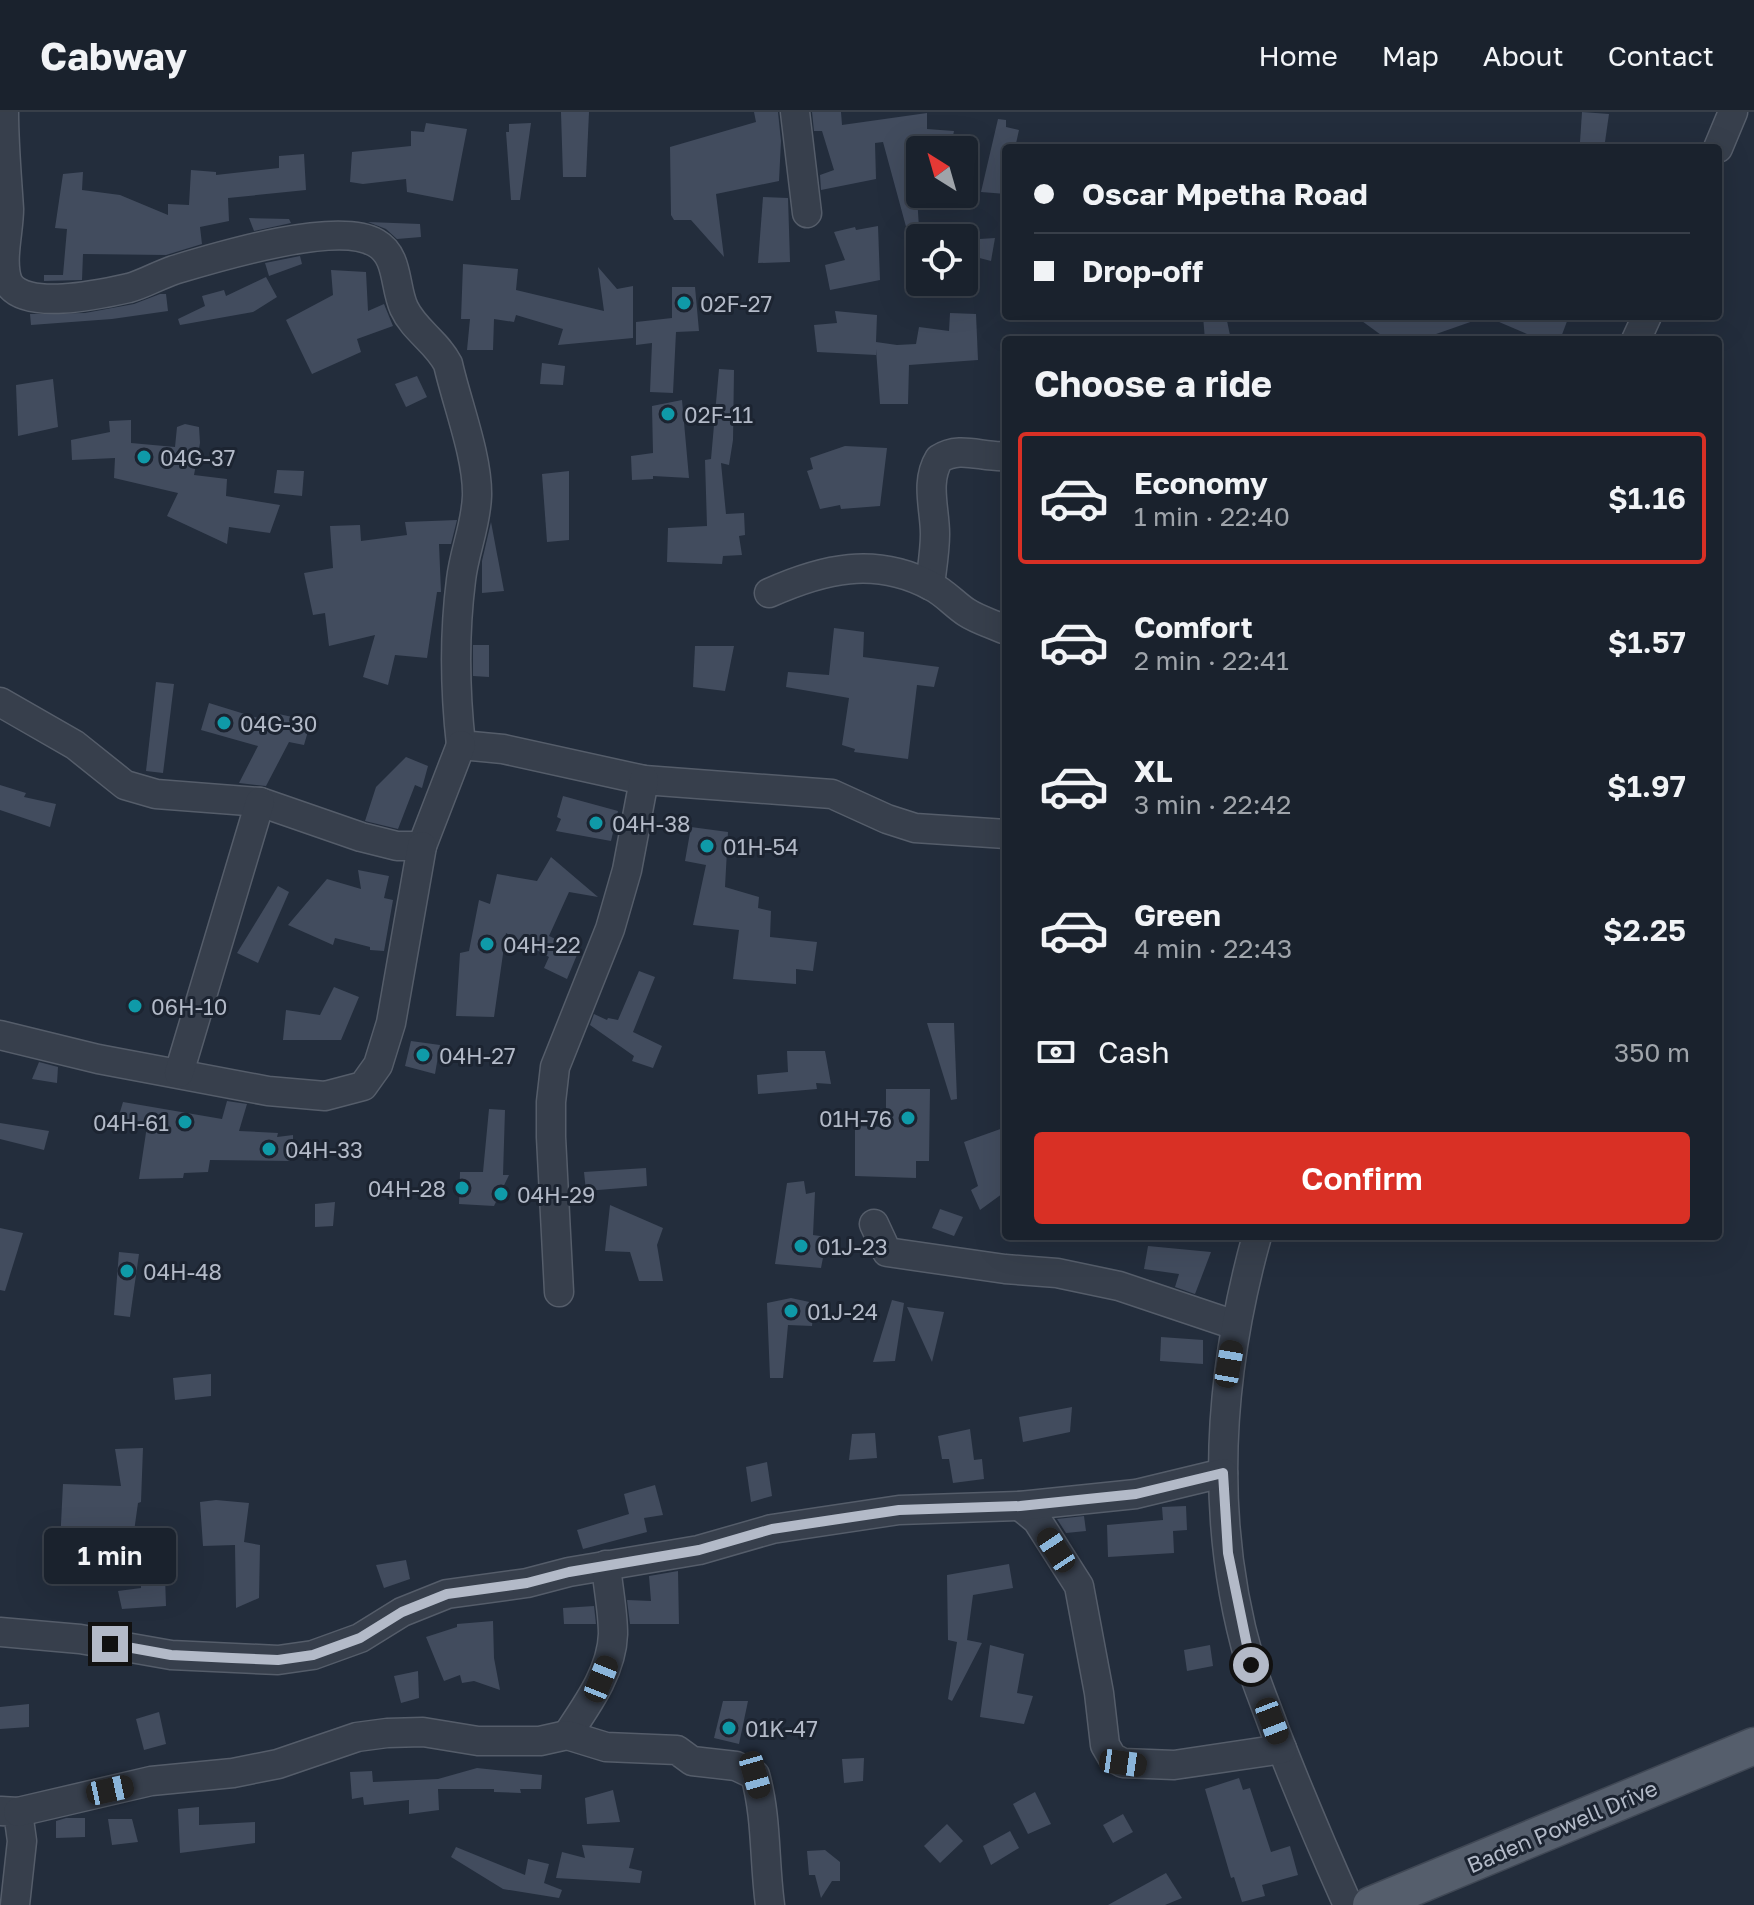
<!DOCTYPE html>
<html lang="en">
<head>
<meta charset="utf-8">
<style>
	:root { --surface:#1a222d; --page:#272f39; --text:#f1f3f6; --muted:#9fa4aa; --line:#383f49; --accent:#d93025 }
	body { margin:0; font-family:"Golos Text",sans-serif; background:var(--page); color:var(--text); height:100vh; display:flex; flex-direction:column; font-size:30px; white-space:nowrap }
	* { box-sizing:border-box; margin:0 }
	p { font-size:26px; color:var(--muted) }
	.icon { flex:none; width:44px; height:44px; fill:none; stroke:currentColor; stroke-width:2; stroke-linecap:round; stroke-linejoin:round }
	.map { position:relative; flex:1; overflow:hidden }
	.side { position:absolute; left:1002px; top:224px; width:720px; height:904px; display:flex; flex-direction:column; background:var(--surface); border-radius:8px; box-shadow:0 8px 32px #0002,0 0 0 2px var(--line) }
	.side>* { flex:none }
	.hud { position:absolute; left:1002px; top:32px; width:720px; height:176px; border-radius:8px; box-shadow:0 8px 32px #0002,0 0 0 2px var(--line); display:grid; align-content:center; height:176px; padding:0 32px; background:var(--surface) }
	.needle { width:52px; rotate:323deg }
	.controls { position:absolute; left:906px; top:24px; display:grid; gap:16px }
	.controls a { display:grid; place-items:center; width:72px; height:72px; border-radius:8px; background:var(--surface); box-shadow:0 8px 32px #0002,0 0 0 2px var(--line); font-size:40px }
	.end { position:absolute; width:36px; height:36px; margin:-18px; border:10px solid #b3bac8; background:#111; box-shadow:0 0 0 4px #111 }
	.from { border-radius:50% }
	.bubble { position:absolute; height:56px; border-radius:8px; background:var(--surface); box-shadow:0 8px 32px #0002,0 0 0 2px var(--line); font-size:26px; font-weight:600; line-height:56px; text-align:center }
	.car { position:absolute; width:24px; height:48px; margin:-24px -12px; border-radius:10px; box-shadow:0 0 6px 2px #0007; background:linear-gradient(#222 24%,#8ab4d8 0 40%,#222 0 76%,#8ab4d8 0 86%,#222 0) }
	.hud b { display:flex; align-items:center; gap:28px; height:76px; font-size:30px }
	.hud b+b { border-top:2px solid var(--line) }
	.hud i { width:20px; height:20px; background:var(--text) }
	ul { padding:0; list-style:none }
	li { display:flex; align-items:center; gap:24px; height:132px; margin:0 16px 12px; padding:0 16px; border:4px solid transparent; border-radius:8px }
	li div { flex:1 }
	li b { display:block; font-size:30px }
	li em { font-style:normal; font-weight:600 }
	li.current { border-color:var(--accent) }
	li>.icon { width:72px; height:72px; stroke-width:1.5 }
	h2 { padding:0 32px; font-size:36px; line-height:96px }
	.pay { display:flex; align-items:center; gap:20px; height:88px; padding:0 32px; font-size:30px }
	.pay p { margin-inline-start:auto }
	.cta { display:flex; gap:16px; margin-top:auto; padding:16px 32px }
	.cta a { flex:1; height:92px; border-radius:8px; background:var(--accent); color:#fff; font-size:32px; font-weight:600; line-height:92px; text-align:center }
	header { display:flex; align-items:center; gap:48px; box-sizing:border-box; height:112px; padding:0 40px; background:var(--surface); border-bottom:2px solid var(--line) }
	header strong { font-size:38px }
	nav { display:flex; gap:44px; margin-inline-start:auto; font-size:28px }
	.map>svg:first-child { display:block }
	.building { fill:#424c5e }
	.lines { fill:none; stroke-linecap:round; stroke-linejoin:round }
	.minor-casing { stroke:#555d6a; stroke-width:31 }
	.major-casing { stroke:#404855; stroke-width:39 }
	.minor { stroke:#373f4c; stroke-width:28 }
	.major { stroke:#555e6c; stroke-width:36 }
	.route { stroke:#b3bac8; stroke-width:10 }
	.culture-dot { fill:#0f9aa8; stroke:#1c2431; stroke-width:3 }
	.labels { text-anchor:middle; dominant-baseline:central; stroke-width:6; stroke-linejoin:round; paint-order:stroke }
	.poi-label { font-size:22px; fill:#b3bac8; stroke:#1c2431; text-anchor:start }
	.street-label { font-size:22px; fill:#b3bac8; stroke:#1c2431 }
</style>
</head>
<body>
<header>
<strong>Cabway</strong>
<nav><a>Home</a><a>Map</a><a>About</a><a>Contact</a></nav>
</header>
<div class="map">
<svg width="1754" height="1793" viewBox="0 0 1754 1793">
	<rect width="100%" height="100%" fill="#232d3c"/>
	<g class="building">
		<polygon points="561,0 589,0 586,65 563,65"/>
		<polygon points="754,0 778,0 781,29 779,69 716,82 724,145 691,108 674,108 671,103 670,35 756,10"/>
		<polygon points="812,0 841,0 842,13 927,1 927,17 954,19 950,38 914,38 920,131 911,133 883,30 875,31 876,67 821,78 820,63 834,58 822,19 814,19"/>
		<polygon points="1582,0 1609,2 1605,30 1580,30"/>
		<polygon points="998,7 1006,8 1006,15 1019,18 1015,36 1006,36 1006,82 981,80"/>
		<polygon points="426,11 467,17 453,89 407,80 406,67 363,72 350,70 352,40 411,34 411,19 424,20"/>
		<polygon points="531,11 520,88 511,88 506,20 509,20 509,12"/>
		<polygon points="304,42 306,78 228,86 229,109 200,115 202,132 166,143 83,142 82,168 44,169 44,163 63,163 67,117 55,116 63,62 83,60 82,78 120,83 168,103 168,92 189,93 191,58 216,60 216,63 279,56 279,44"/>
		<polygon points="763,85 788,86 790,150 758,151"/>
		<polygon points="249,106 289,107 291,111 254,119"/>
		<polygon points="368,110 420,112 421,125 397,127 386,117"/>
		<polygon points="878,114 880,168 830,178 825,153 845,148 834,120 855,115 856,118"/>
		<polygon points="995,126 991,149 964,142 964,128"/>
		<polygon points="300,144 302,152 269,164 265,151"/>
		<polygon points="463,152 518,157 516,178 604,199 598,155 617,177 633,174 633,226 558,233 563,217 516,203 514,210 494,207 493,238 467,238 470,207 461,207"/>
		<polygon points="331,158 366,160 368,199 384,192 393,214 357,227 361,240 312,262 286,208 333,183"/>
		<polygon points="266,165 277,185 253,200 180,213 178,207 205,194 202,184 224,178 226,184"/>
		<polygon points="672,175 695,175 699,219 676,220 673,281 650,280 652,231 636,233 636,210 672,206"/>
		<polygon points="160,182 166,182 168,199 112,207 31,213 30,202 85,201 134,192"/>
		<polygon points="835,199 877,203 876,230 897,233 916,232 919,215 949,219 950,201 976,202 978,248 909,253 908,292 880,292 876,237 876,243 817,240 814,213 837,211"/>
		<polygon points="1203,204 1226,204 1231,228 1205,228"/>
		<polygon points="1355,204 1479,204 1479,207 1419,228 1388,228"/>
		<polygon points="1485,204 1569,204 1560,228 1541,228"/>
		<polygon points="542,251 565,254 563,273 540,272"/>
		<polygon points="719,257 734,258 733,328 729,353 721,351 726,402 744,401 745,423 739,424 742,443 723,444 722,452 667,450 668,416 707,414 705,348 711,347"/>
		<polygon points="417,264 427,285 406,295 395,272"/>
		<polygon points="53,267 58,315 18,324 16,273"/>
		<polygon points="682,288 689,366 653,364 653,367 632,368 631,344 653,341 652,294"/>
		<polygon points="131,308 131,331 175,335 177,315 185,312 199,315 200,331 194,363 227,367 226,384 280,393 270,421 229,415 227,432 167,404 178,381 114,366 115,346 72,348 71,328 110,320 109,309"/>
		<polygon points="845,334 887,336 880,394 841,397 840,393 820,397 807,359 813,357 810,346"/>
		<polygon points="277,358 304,359 302,384 274,381"/>
		<polygon points="569,359 569,428 547,430 542,362"/>
		<polygon points="457,408 451,432 439,432 441,480 437,480 427,546 395,543 388,573 363,565 375,523 329,534 325,501 313,503 304,461 333,456 330,414 360,413 361,429 407,423 405,410"/>
		<polygon points="491,410 504,479 482,481 482,449"/>
		<polygon points="834,516 864,520 863,545 939,555 934,575 917,573 908,647 854,640 855,637 842,633 849,586 786,575 788,560 829,563"/>
		<polygon points="473,533 489,533 489,565 473,564"/>
		<polygon points="695,534 734,534 725,579 693,575"/>
		<polygon points="156,570 174,572 163,661 146,659"/>
		<polygon points="209,591 271,610 274,601 311,609 304,633 289,630 266,674 239,671 258,634 201,618"/>
		<polygon points="406,645 428,654 422,676 415,673 398,717 365,709 376,675"/>
		<polygon points="0,673 26,681 24,685 56,692 50,715 0,698"/>
		<polygon points="563,684 618,699 611,729 556,719 561,707 557,705"/>
		<polygon points="691,715 728,720 725,775 759,785 758,796 771,799 770,825 817,830 813,859 796,857 796,872 733,867 739,818 693,813 706,753 685,749"/>
		<polygon points="551,745 598,785 569,780 549,824 579,838 567,867 544,856 549,845 506,821 494,905 456,904 460,841 469,839 479,788 490,792 497,762 537,769"/>
		<polygon points="358,758 389,764 384,786 393,788 384,839 370,838 370,835 335,826 333,833 288,813 327,767 361,777"/>
		<polygon points="278,774 289,780 258,851 237,841"/>
		<polygon points="639,859 655,865 633,920 662,934 653,956 632,949 634,944 590,913 594,902 607,908 608,906 618,908"/>
		<polygon points="334,875 359,885 341,928 283,928 286,898 320,903"/>
		<polygon points="927,911 954,911 957,987 951,988"/>
		<polygon points="411,929 440,933 435,962 405,954"/>
		<polygon points="787,939 825,939 831,972 816,971 817,977 758,982 757,963 788,960"/>
		<polygon points="39,950 58,955 57,971 32,967"/>
		<polygon points="886,977 930,977 929,1049 916,1049 916,1066 855,1064 855,1014 886,1015"/>
		<polygon points="227,989 247,992 239,1019 278,1021 277,1025 293,1023 293,1049 210,1048 208,1060 184,1061 183,1066 139,1067 147,1014 117,1010 123,990 222,1007"/>
		<polygon points="489,997 505,998 503,1063 509,1063 494,1094 459,1092 460,1060 483,1060"/>
		<polygon points="0,1011 49,1019 44,1038 0,1027"/>
		<polygon points="1006,1015 1006,1079 980,1098 971,1078 978,1074 964,1030"/>
		<polygon points="646,1056 647,1074 586,1079 584,1060"/>
		<polygon points="804,1069 806,1082 815,1080 813,1123 827,1125 821,1156 775,1152 787,1071"/>
		<polygon points="335,1090 333,1114 315,1115 315,1092"/>
		<polygon points="610,1093 663,1116 657,1133 663,1169 639,1169 630,1140 605,1139"/>
		<polygon points="940,1097 963,1105 954,1124 932,1116"/>
		<polygon points="0,1116 23,1121 5,1179 0,1178"/>
		<polygon points="1148,1134 1211,1140 1195,1182 1175,1175 1179,1162 1144,1157"/>
		<polygon points="119,1140 139,1142 130,1205 114,1203"/>
		<polygon points="791,1186 814,1191 812,1214 788,1213 783,1266 770,1266 767,1191"/>
		<polygon points="892,1188 904,1191 895,1249 873,1250"/>
		<polygon points="907,1195 944,1200 932,1250"/>
		<polygon points="1161,1225 1203,1228 1203,1252 1160,1249"/>
		<polygon points="211,1262 211,1284 175,1288 173,1266"/>
		<polygon points="1072,1295 1070,1320 1023,1330 1019,1305"/>
		<polygon points="970,1317 974,1348 982,1347 984,1367 953,1371 949,1347 942,1347 938,1324"/>
		<polygon points="875,1321 877,1346 849,1348 852,1322"/>
		<polygon points="143,1336 141,1390 138,1391 132,1434 60,1432 63,1372 121,1374 115,1337"/>
		<polygon points="767,1350 772,1384 751,1390 746,1355"/>
		<polygon points="655,1373 663,1403 644,1406 647,1420 583,1437 577,1418 629,1402 624,1382"/>
		<polygon points="216,1388 249,1391 244,1430 260,1433 259,1486 236,1496 235,1433 203,1434 200,1390"/>
		<polygon points="1186,1394 1187,1418 1173,1419 1174,1441 1108,1445 1107,1413 1163,1408 1162,1395"/>
		<polygon points="1084,1404 1086,1419 1066,1421 1057,1407"/>
		<polygon points="406,1448 410,1467 384,1476 376,1453"/>
		<polygon points="1009,1452 1013,1476 973,1483 967,1528 982,1531 952,1589 948,1587 957,1530 948,1528 947,1463"/>
		<polygon points="678,1459 679,1512 630,1512 627,1488 651,1489 649,1464"/>
		<polygon points="165,1464 166,1494 122,1497 118,1479 141,1476 141,1470"/>
		<polygon points="594,1494 596,1512 564,1512 563,1496"/>
		<polygon points="493,1509 494,1546 500,1578 474,1569 462,1571 460,1563 444,1569 426,1525 457,1515 457,1512"/>
		<polygon points="990,1533 1024,1542 1017,1581 1033,1584 1024,1612 980,1605"/>
		<polygon points="1210,1533 1213,1554 1187,1559 1184,1538"/>
		<polygon points="418,1559 419,1586 401,1591 394,1564"/>
		<polygon points="723,1589 748,1589 739,1632 714,1626"/>
		<polygon points="29,1592 29,1615 0,1617 0,1595"/>
		<polygon points="159,1600 166,1632 144,1638 136,1607"/>
		<polygon points="864,1646 863,1669 844,1671 842,1647"/>
		<polygon points="477,1656 542,1663 541,1677 520,1677 521,1681 494,1680 494,1677 438,1677 439,1698 409,1702 409,1688 364,1693 363,1685 352,1687 350,1660 372,1659 373,1670 438,1667"/>
		<polygon points="1239,1666 1243,1678 1250,1676 1271,1740 1290,1734 1298,1763 1262,1773 1265,1784 1242,1790 1234,1765 1231,1766 1205,1677"/>
		<polygon points="613,1678 620,1710 587,1712 585,1686"/>
		<polygon points="1035,1680 1051,1712 1028,1722 1013,1692"/>
		<polygon points="199,1695 199,1713 255,1710 255,1731 180,1741 178,1697"/>
		<polygon points="1123,1702 1133,1720 1113,1731 1103,1713"/>
		<polygon points="66,1706 85,1706 85,1725 56,1726 56,1709"/>
		<polygon points="108,1707 132,1707 138,1730 112,1733"/>
		<polygon points="947,1712 963,1729 940,1751 924,1734"/>
		<polygon points="1010,1719 1019,1736 991,1753 983,1734"/>
		<polygon points="582,1733 634,1736 629,1756 642,1759 640,1771 556,1766 562,1740 585,1746"/>
		<polygon points="456,1735 525,1763 528,1747 549,1752 544,1771 562,1778 559,1786 503,1777 451,1745"/>
		<polygon points="825,1738 840,1750 840,1769 832,1769 821,1786 815,1763 809,1763 807,1739"/>
		<polygon points="1166,1761 1182,1786 1165,1793 1108,1793"/>
	</g>
	<g class="lines">
		<defs>
			<g id="minor">
				<path d="M4,0C4,33 7,65 9,97C9,120 0,149 8,170C23,200 102,182 129,176C144,172 159,163 174,158C217,145 337,108 376,131C399,144 394,174 404,196C414,218 437,230 448,252C457,292 478,345 477,384C476,414 464,440 461,468C454,523 455,579 461,633L503,637L644,668L832,682L887,707L915,716L1006,722"/>
				<polyline points="795,0 807,101"/>
				<polyline points="1718,36 1733,0"/>
				<polyline points="1636,228 1647,204"/>
				<path d="M930,473C932,456 935,439 935,422C935,397 925,370 939,347C960,333 982,346 1006,344"/>
				<path d="M769,481C823,457 875,444 931,474C944,480 954,492 966,500C978,508 993,512 1006,518"/>
				<polyline points="0,590 75,633 125,673 156,682 260,690 361,725 397,734 422,734 461,633"/>
				<polyline points="0,923 98,947 268,979 325,984 363,974 378,953 391,911 422,734"/>
				<polyline points="179,961 260,690"/>
				<polyline points="874,1112 887,1140 1005,1157 1057,1161 1119,1174 1235,1213"/>
				<path d="M1257,1124C1218,1264 1209,1409 1250,1550C1257,1573 1267,1596 1275,1619C1298,1678 1322,1735 1348,1793"/>
				<polyline points="559,1180 551,1025 551,990 555,955 610,817 627,758 644,668"/>
				<polyline points="1020,1394 1037,1408 1079,1474 1099,1581 1105,1633 1112,1645 1123,1651 1174,1653 1282,1637"/>
				<polyline points="0,1520 80,1527 171,1543 278,1548 313,1543 360,1526 402,1500 447,1482 527,1471 569,1460 699,1438 772,1417 899,1398 1020,1394 1136,1382 1223,1361"/>
				<path d="M567,1623C587,1593 612,1559 613,1522C613,1499 608,1476 606,1453"/>
				<polyline points="1,1699 18,1700 22,1729 15,1793"/>
				<path d="M18,1700L151,1669L233,1661L278,1652L357,1625L387,1621L423,1620L478,1629H540L567,1623L606,1635L677,1638L692,1649L736,1654L755,1663C767,1705 764,1749 770,1793"/>
			</g>
			<polyline id="major" points="1371,1793 1754,1634"/>
		</defs>
		<use href="#minor" class="minor-casing"/>
		<use href="#major" class="major-casing"/>
		<use href="#minor" class="minor"/>
		<use href="#major" class="major"/>
	</g>
	<g class="lines">
		<polyline class="route" points="110,1532 171,1543 232,1546 278,1548 313,1543 360,1526 402,1500 447,1482 527,1471 569,1460 699,1438 772,1417 899,1398 1020,1394 1136,1382 1223,1361 1228,1441 1251,1553"/>
	</g>
	<g class="culture-dot">
		<circle cx="684" cy="191" r="8"/>
		<circle cx="668" cy="302" r="8"/>
		<circle cx="144" cy="345" r="8"/>
		<circle cx="224" cy="611" r="8"/>
		<circle cx="596" cy="711" r="8"/>
		<circle cx="707" cy="734" r="8"/>
		<circle cx="487" cy="832" r="8"/>
		<circle cx="135" cy="894" r="8"/>
		<circle cx="423" cy="943" r="8"/>
		<circle cx="908" cy="1006" r="8"/>
		<circle cx="185" cy="1010" r="8"/>
		<circle cx="269" cy="1037" r="8"/>
		<circle cx="462" cy="1076" r="8"/>
		<circle cx="501" cy="1082" r="8"/>
		<circle cx="801" cy="1134" r="8"/>
		<circle cx="127" cy="1159" r="8"/>
		<circle cx="791" cy="1199" r="8"/>
		<circle cx="729" cy="1616" r="8"/>
	</g>
	<g class="labels">
		<g class="poi-label">
			<text x="700" y="191">02F-27</text>
			<text x="684" y="302">02F-11</text>
			<text x="160" y="345">04G-37</text>
			<text x="240" y="611">04G-30</text>
			<text x="612" y="711">04H-38</text>
			<text x="723" y="734">01H-54</text>
			<text x="503" y="832">04H-22</text>
			<text x="151" y="894">06H-10</text>
			<text x="439" y="943">04H-27</text>
			<text x="892" y="1006" text-anchor="end">01H-76</text>
			<text x="169" y="1010" text-anchor="end">04H-61</text>
			<text x="285" y="1037">04H-33</text>
			<text x="446" y="1076" text-anchor="end">04H-28</text>
			<text x="517" y="1082">04H-29</text>
			<text x="817" y="1134">01J-23</text>
			<text x="143" y="1159">04H-48</text>
			<text x="807" y="1199">01J-24</text>
			<text x="745" y="1616">01K-47</text>
		</g>
		<g class="street-label">
			<text transform="translate(1562 1714) rotate(-23)">Baden Powell Drive</text>
		</g>
	</g>
</svg>
<div class="controls">
<a><svg class="needle" viewBox="-14 -14 28 28"><path d="M0-13l5 13h-10z" fill="#e53935"/><path d="M0 13l5-13h-10z" fill="#9fa4aa"/></svg></a>
<a><svg class="icon" aria-label="locate" viewBox="0 0 24 24"><circle cx="12" cy="12" r="6"/><path d="M12 2v4M12 18v4M2 12h4M18 12h4"/></svg></a>
</div>
<i class="end from" style="left:1251px;top:1553px"></i>
<i class="end" style="left:110px;top:1532px"></i>
<div class="bubble" style="left:44px;top:1416px;width:132px">1 min</div>
<i class="car" style="left:1229px;top:1252px;rotate:10deg"></i>
<i class="car" style="left:1056px;top:1438px;rotate:327deg"></i>
<i class="car" style="left:601px;top:1567px;rotate:22deg"></i>
<i class="car" style="left:1272px;top:1609px;rotate:159deg"></i>
<i class="car" style="left:1123px;top:1651px;rotate:98deg"></i>
<i class="car" style="left:755px;top:1663px;rotate:164deg"></i>
<i class="car" style="left:110px;top:1678px;rotate:78deg"></i>
<div class="hud">
<b><i class="from"></i>Oscar Mpetha Road</b>
<b><i></i>Drop-off</b>
</div>
<section class="side">
<h2>Choose a ride</h2>
<ul>
<li class="current"><svg class="icon" aria-label="car" viewBox="0 0 24 24"><path d="M5 17H2v-5l4-1 3-4h7l3 4 3 1v5h-3M9 17h6M6 11h13"/><circle cx="7" cy="17" r="2"/><circle cx="17" cy="17" r="2"/></svg><div><b>Economy</b><p>1 min · 22:40</p></div><em>$1.16</em></li>
<li><svg class="icon" aria-label="car" viewBox="0 0 24 24"><path d="M5 17H2v-5l4-1 3-4h7l3 4 3 1v5h-3M9 17h6M6 11h13"/><circle cx="7" cy="17" r="2"/><circle cx="17" cy="17" r="2"/></svg><div><b>Comfort</b><p>2 min · 22:41</p></div><em>$1.57</em></li>
<li><svg class="icon" aria-label="car" viewBox="0 0 24 24"><path d="M5 17H2v-5l4-1 3-4h7l3 4 3 1v5h-3M9 17h6M6 11h13"/><circle cx="7" cy="17" r="2"/><circle cx="17" cy="17" r="2"/></svg><div><b>XL</b><p>3 min · 22:42</p></div><em>$1.97</em></li>
<li><svg class="icon" aria-label="car" viewBox="0 0 24 24"><path d="M5 17H2v-5l4-1 3-4h7l3 4 3 1v5h-3M9 17h6M6 11h13"/><circle cx="7" cy="17" r="2"/><circle cx="17" cy="17" r="2"/></svg><div><b>Green</b><p>4 min · 22:43</p></div><em>$2.25</em></li>
</ul>
<div class="pay"><svg class="icon" aria-label="cash" viewBox="0 0 24 24"><path d="M3 7h18v10H3z"/><circle cx="12" cy="12" r="2"/></svg>Cash<p>350 m</p></div>
<div class="cta"><a>Confirm</a></div>
</section>
</div>
</body>
</html>
